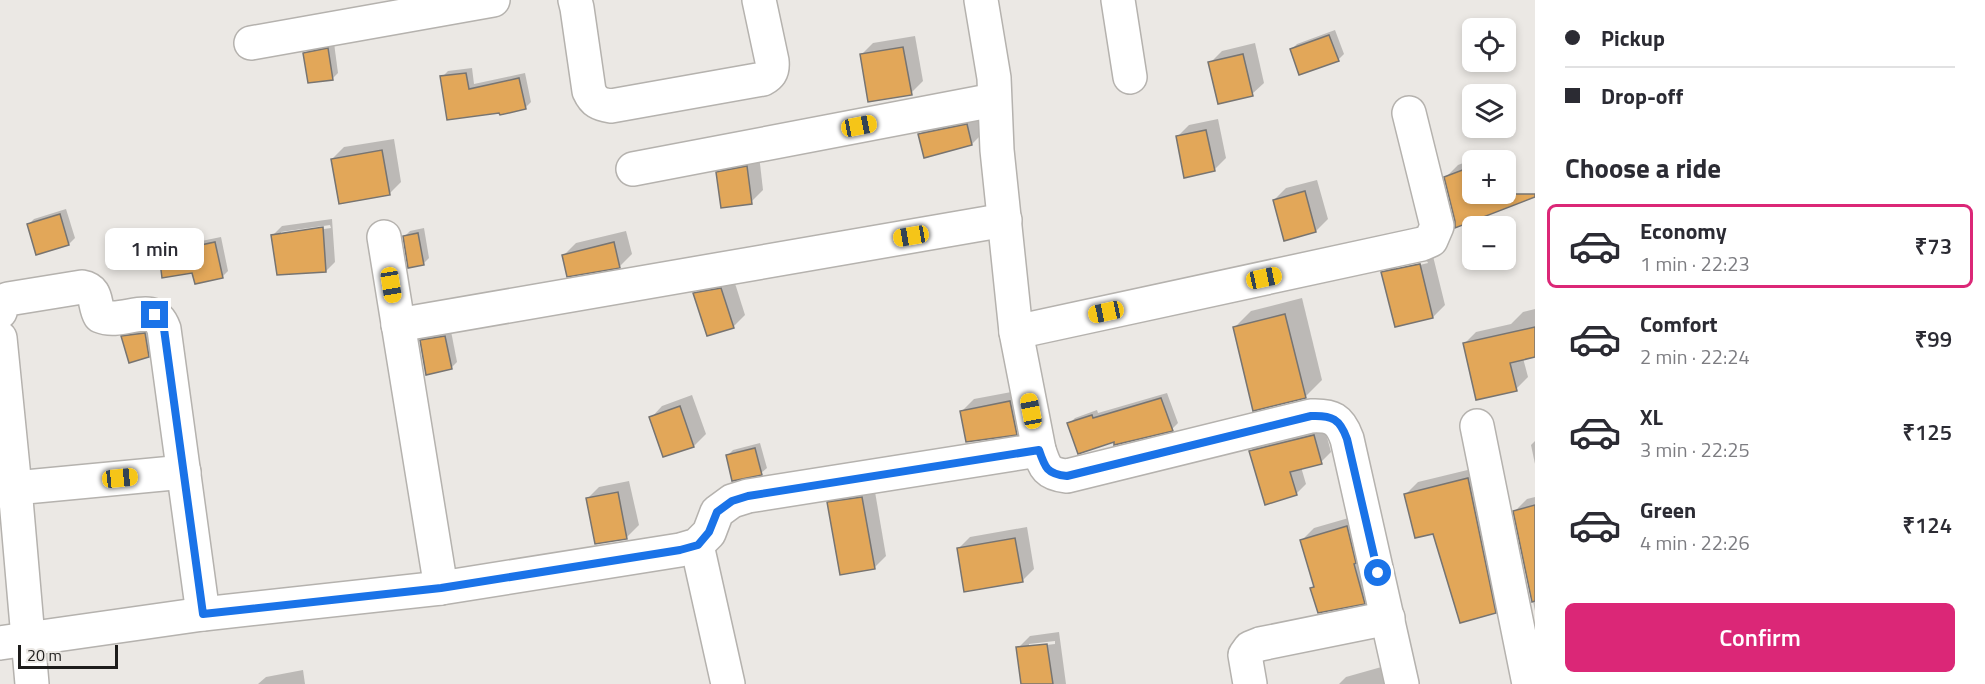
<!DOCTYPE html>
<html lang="en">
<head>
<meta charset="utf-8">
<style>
	:root { --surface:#fff; --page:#f7f7f7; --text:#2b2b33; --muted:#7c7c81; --line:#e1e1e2; --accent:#db2777 }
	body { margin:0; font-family:"Titillium Web",sans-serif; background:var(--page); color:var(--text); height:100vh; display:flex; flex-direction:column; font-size:22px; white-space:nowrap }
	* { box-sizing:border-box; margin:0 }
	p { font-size:20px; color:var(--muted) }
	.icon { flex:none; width:33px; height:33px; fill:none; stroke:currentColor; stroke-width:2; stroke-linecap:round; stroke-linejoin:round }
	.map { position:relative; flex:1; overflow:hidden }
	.details { display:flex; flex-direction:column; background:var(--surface); width:450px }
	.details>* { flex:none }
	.hud { display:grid; align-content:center; height:132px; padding:0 30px; background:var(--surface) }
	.controls { position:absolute; left:1462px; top:18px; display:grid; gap:12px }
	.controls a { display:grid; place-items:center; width:54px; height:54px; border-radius:9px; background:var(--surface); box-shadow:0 3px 9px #0003; font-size:30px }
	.scale { position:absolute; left:18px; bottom:15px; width:100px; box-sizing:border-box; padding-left:6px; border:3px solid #1d1c1b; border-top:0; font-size:16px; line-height:21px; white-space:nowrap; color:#1d1c1b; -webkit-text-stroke:4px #ebe8e4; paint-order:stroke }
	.end { position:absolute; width:27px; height:27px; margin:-14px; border:8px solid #1a73e8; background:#fff; box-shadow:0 0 0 3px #fff }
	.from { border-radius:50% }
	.bubble { position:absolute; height:42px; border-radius:9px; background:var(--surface); box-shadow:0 3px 9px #0003; font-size:20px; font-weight:600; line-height:42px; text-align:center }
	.car { position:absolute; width:18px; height:36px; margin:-18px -9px; border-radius:8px; box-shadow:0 0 4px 2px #0007; background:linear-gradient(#f5c518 24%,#345 0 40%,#f5c518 0 76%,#345 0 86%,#f5c518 0) }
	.hud b { display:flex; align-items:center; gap:21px; height:57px; font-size:22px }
	.hud b+b { border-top:2px solid var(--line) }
	.hud i { width:15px; height:15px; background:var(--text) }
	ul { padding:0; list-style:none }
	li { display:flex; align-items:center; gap:18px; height:84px; margin:0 12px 9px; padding:0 18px; border:3px solid transparent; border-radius:9px }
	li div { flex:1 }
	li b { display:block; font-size:22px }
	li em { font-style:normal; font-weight:600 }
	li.on { border-color:var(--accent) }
	li>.icon { width:54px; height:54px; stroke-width:1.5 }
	h2 { padding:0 30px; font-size:27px; line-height:72px }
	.cta { display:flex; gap:12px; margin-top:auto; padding:12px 30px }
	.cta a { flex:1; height:69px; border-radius:9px; background:var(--accent); color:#fff; font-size:24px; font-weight:600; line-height:69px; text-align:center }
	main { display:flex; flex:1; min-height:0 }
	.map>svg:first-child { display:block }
	.shadow { fill:#0003; fill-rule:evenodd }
	.building { fill:#e2a759; stroke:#777471; stroke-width:1.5 }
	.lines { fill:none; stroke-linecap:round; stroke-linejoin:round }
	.minor-casing { stroke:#b5b2ae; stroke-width:36 }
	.minor { stroke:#fff; stroke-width:33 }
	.route { stroke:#1a73e8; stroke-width:8 }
</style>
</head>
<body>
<main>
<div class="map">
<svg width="1535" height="684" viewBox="0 0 1535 684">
	<rect width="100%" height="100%" fill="#ebe8e4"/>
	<g class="shadow">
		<polygon points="1335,30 1344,54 1338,60 1291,50 1297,44"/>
		<polygon points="915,36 923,81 911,93 861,55 873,43"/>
		<polygon points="334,43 338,73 332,79 305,53 311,47"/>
		<polygon points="1255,43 1264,83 1252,94 1210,63 1222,51"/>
		<polygon points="472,68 474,84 525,73 531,102 525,108 501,113 442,77 448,71"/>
		<polygon points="978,113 984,132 972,144 920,134 931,122"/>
		<polygon points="1218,119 1226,158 1214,170 1177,137 1189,125"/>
		<polygon points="394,139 401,182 389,194 332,159 344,147"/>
		<polygon points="1487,154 1490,160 1473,160 1473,194 1503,194 1505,200 1493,211 1446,177 1458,165"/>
		<polygon points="759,155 763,190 751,202 718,173 730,161"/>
		<polygon points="1317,180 1328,219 1316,231 1274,200 1286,188"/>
		<polygon points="66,209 75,238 69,244 28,225 34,219"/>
		<path d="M332,219L335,262L326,271L273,235L282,226ZM330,225L331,228L281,235V232Z"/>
		<polygon points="424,228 429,258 423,264 404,237 410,231"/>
		<polygon points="626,231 632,254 620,266 564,255 576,243"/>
		<polygon points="221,237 228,271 222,277 194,272 161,254 167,248"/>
		<path d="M1432,252L1445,305L1433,317L1383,272L1395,261ZM1427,261L1428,263L1395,271V267Z"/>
		<polygon points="733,277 745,315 733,327 695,293 707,281"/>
		<polygon points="1302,298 1322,380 1305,397 1234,328 1251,311"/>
		<polygon points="1535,309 1535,356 1523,358 1528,377 1516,389 1464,344 1476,332 1511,324 1523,312"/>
		<polygon points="150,328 154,350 148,356 123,337 129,331"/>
		<polygon points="451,331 457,362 451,368 421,341 427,335"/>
		<polygon points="1022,390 1028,421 1016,433 962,411 974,399"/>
		<polygon points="1167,393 1178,423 1172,429 1115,440 1069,424 1075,418 1097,410 1098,413"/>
		<polygon points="692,395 706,434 694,446 664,456 651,418 662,406"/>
		<polygon points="1324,426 1331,452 1321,462 1301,467 1306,484 1296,494 1250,452 1260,442"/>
		<polygon points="1535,441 1535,464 1531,445"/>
		<polygon points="760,443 767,468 761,473 727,456 733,450"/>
		<polygon points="1480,467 1507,599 1495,611 1406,494 1418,482"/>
		<polygon points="629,481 639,525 627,537 587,499 599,487"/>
		<polygon points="874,486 886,556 874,568 829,503 841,491"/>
		<polygon points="1535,497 1535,611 1515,511 1527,499"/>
		<polygon points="1359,515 1376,590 1364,602 1312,588 1315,585 1302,540 1314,528"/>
		<polygon points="1027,527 1034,569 1022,581 958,549 970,537"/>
		<path d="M1059,632L1066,684H1022L1018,648L1030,636ZM1055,641V644L1029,647V644Z"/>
		<polygon points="1392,664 1399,684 1339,684 1346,677"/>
		<polygon points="303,670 305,684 258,684 266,677"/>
	</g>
	<g class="building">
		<polygon points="1329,35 1339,61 1299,75 1290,49"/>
		<polygon points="903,47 912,95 868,102 860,54"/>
		<polygon points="328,48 333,80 308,83 303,53"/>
		<polygon points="1243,54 1253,96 1218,104 1208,62"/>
		<polygon points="466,73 469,89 519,78 526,109 500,115 499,113 447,120 440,76"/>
		<polygon points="967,124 972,145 924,158 918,134"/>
		<polygon points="1206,130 1215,171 1184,178 1176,136"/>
		<polygon points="382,150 390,195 339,204 331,159"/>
		<polygon points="747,166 752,204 721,208 716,172"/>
		<polygon points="1473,166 1473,194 1535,194 1535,197 1455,228 1455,221 1444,177"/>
		<polygon points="1305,191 1316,232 1284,241 1273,200"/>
		<polygon points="60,214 69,245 36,255 27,224"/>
		<polygon points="323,227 326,272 277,275 271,235"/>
		<polygon points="418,233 424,265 408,268 403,236"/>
		<polygon points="215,242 223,278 195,284 192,273 162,278 159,254"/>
		<polygon points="614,242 620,268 567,277 562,255"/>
		<polygon points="1420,264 1433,318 1395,327 1381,272"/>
		<polygon points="721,288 734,328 707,336 693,293"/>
		<polygon points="1285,314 1306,398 1253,411 1233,327"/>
		<polygon points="1535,327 1535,357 1510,363 1517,391 1476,400 1463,343"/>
		<polygon points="145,333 149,357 129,363 121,336"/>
		<polygon points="445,336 452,369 426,375 420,340"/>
		<polygon points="1161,398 1173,431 1114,445 1114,442 1078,454 1067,423 1092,415 1093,418"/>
		<polygon points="1010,401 1017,435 966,442 960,411"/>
		<polygon points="680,406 694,447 663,457 649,417"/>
		<polygon points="1314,435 1322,464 1290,472 1297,495 1265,505 1249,451"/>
		<polygon points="755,448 762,475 732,481 726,455"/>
		<polygon points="1468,478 1496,613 1460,623 1433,534 1415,538 1404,494"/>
		<polygon points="618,492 627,539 595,544 586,498"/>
		<polygon points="862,497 875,569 840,575 827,502"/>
		<polygon points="1535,505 1535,601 1532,602 1513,511"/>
		<polygon points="1347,526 1356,563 1354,564 1365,604 1318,613 1310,588 1314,587 1300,540"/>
		<polygon points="1015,538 1023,582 964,592 957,548"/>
		<polygon points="1047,644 1053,684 1021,684 1016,647"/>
	</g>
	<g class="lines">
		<defs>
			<g id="minor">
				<path d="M575,0L577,8L589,91C594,102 599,104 611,106L763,79C771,75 773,70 772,61L759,0"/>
				<path d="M981,0L994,78L997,150L1016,332L1039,450C1045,468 1047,474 1067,476L1311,416C1332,415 1340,419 1347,439L1402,684"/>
				<polyline points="1118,0 1130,77"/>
				<polyline points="251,43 493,0"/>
				<polyline points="633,169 994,100"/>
				<polyline points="384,237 441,588"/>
				<path d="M0,312L3,303L8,299L82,287C99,290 93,304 100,316C124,326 153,298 164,329L203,614"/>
				<polyline points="398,325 1005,220"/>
				<polyline points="1016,332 1422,244 1431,240 1437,226 1409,113"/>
				<polyline points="0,338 15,488 0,491"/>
				<polyline points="1477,426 1529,684"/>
				<polyline points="697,545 728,684"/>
				<polyline points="0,643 203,614 441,588 680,550 697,545 709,533 717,512 732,501 748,496 1039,450"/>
				<polyline points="32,684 15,488 184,472"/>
				<polyline points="1250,684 1245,655 1250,648 1260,644 1388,618"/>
			</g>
		</defs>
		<use href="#minor" class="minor-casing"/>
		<use href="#minor" class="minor"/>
	</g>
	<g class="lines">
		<path class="route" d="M155,315L160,319L164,329L203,614L441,588L680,550L698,545L709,532L717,512L732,501L748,496L1039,450C1045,468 1047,474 1067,476L1311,416C1332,415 1340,419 1347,439L1378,573"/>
	</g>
</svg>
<div class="controls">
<a><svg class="icon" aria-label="locate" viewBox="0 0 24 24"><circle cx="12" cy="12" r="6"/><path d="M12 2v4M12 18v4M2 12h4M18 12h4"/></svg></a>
<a><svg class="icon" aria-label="layers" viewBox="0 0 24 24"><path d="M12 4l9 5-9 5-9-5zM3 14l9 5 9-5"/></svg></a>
<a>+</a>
<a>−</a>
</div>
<div class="scale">20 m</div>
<i class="end from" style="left:1378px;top:573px"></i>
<i class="end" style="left:155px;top:315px"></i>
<div class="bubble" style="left:105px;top:228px;width:99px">1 min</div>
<i class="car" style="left:859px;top:126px;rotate:79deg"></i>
<i class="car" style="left:911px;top:236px;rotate:260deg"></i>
<i class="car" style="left:1264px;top:278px;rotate:78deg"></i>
<i class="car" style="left:391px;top:285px;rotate:171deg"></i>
<i class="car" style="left:1106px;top:312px;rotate:258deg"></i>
<i class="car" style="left:1031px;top:411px;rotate:349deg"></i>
<i class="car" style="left:120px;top:478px;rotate:84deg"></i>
</div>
<section class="details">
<div class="hud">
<b><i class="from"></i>Pickup</b>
<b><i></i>Drop-off</b>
</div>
<h2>Choose a ride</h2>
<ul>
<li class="on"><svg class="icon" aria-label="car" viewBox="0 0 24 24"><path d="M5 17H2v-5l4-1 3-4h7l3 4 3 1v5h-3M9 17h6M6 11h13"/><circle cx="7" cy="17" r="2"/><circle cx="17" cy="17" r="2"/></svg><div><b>Economy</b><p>1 min · 22:23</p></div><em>₹73</em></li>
<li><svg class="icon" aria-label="car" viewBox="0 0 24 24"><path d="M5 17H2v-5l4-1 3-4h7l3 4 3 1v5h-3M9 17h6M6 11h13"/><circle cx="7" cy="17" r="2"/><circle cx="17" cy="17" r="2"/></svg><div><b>Comfort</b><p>2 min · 22:24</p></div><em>₹99</em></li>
<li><svg class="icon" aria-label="car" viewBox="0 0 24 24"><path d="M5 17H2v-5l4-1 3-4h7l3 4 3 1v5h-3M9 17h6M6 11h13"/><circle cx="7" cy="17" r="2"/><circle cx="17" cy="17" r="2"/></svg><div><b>XL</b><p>3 min · 22:25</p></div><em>₹125</em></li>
<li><svg class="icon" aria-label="car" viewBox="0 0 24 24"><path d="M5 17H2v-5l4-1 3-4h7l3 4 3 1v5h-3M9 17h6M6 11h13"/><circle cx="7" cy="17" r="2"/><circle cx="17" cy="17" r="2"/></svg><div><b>Green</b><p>4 min · 22:26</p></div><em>₹124</em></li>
</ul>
<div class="cta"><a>Confirm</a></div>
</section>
</main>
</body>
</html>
